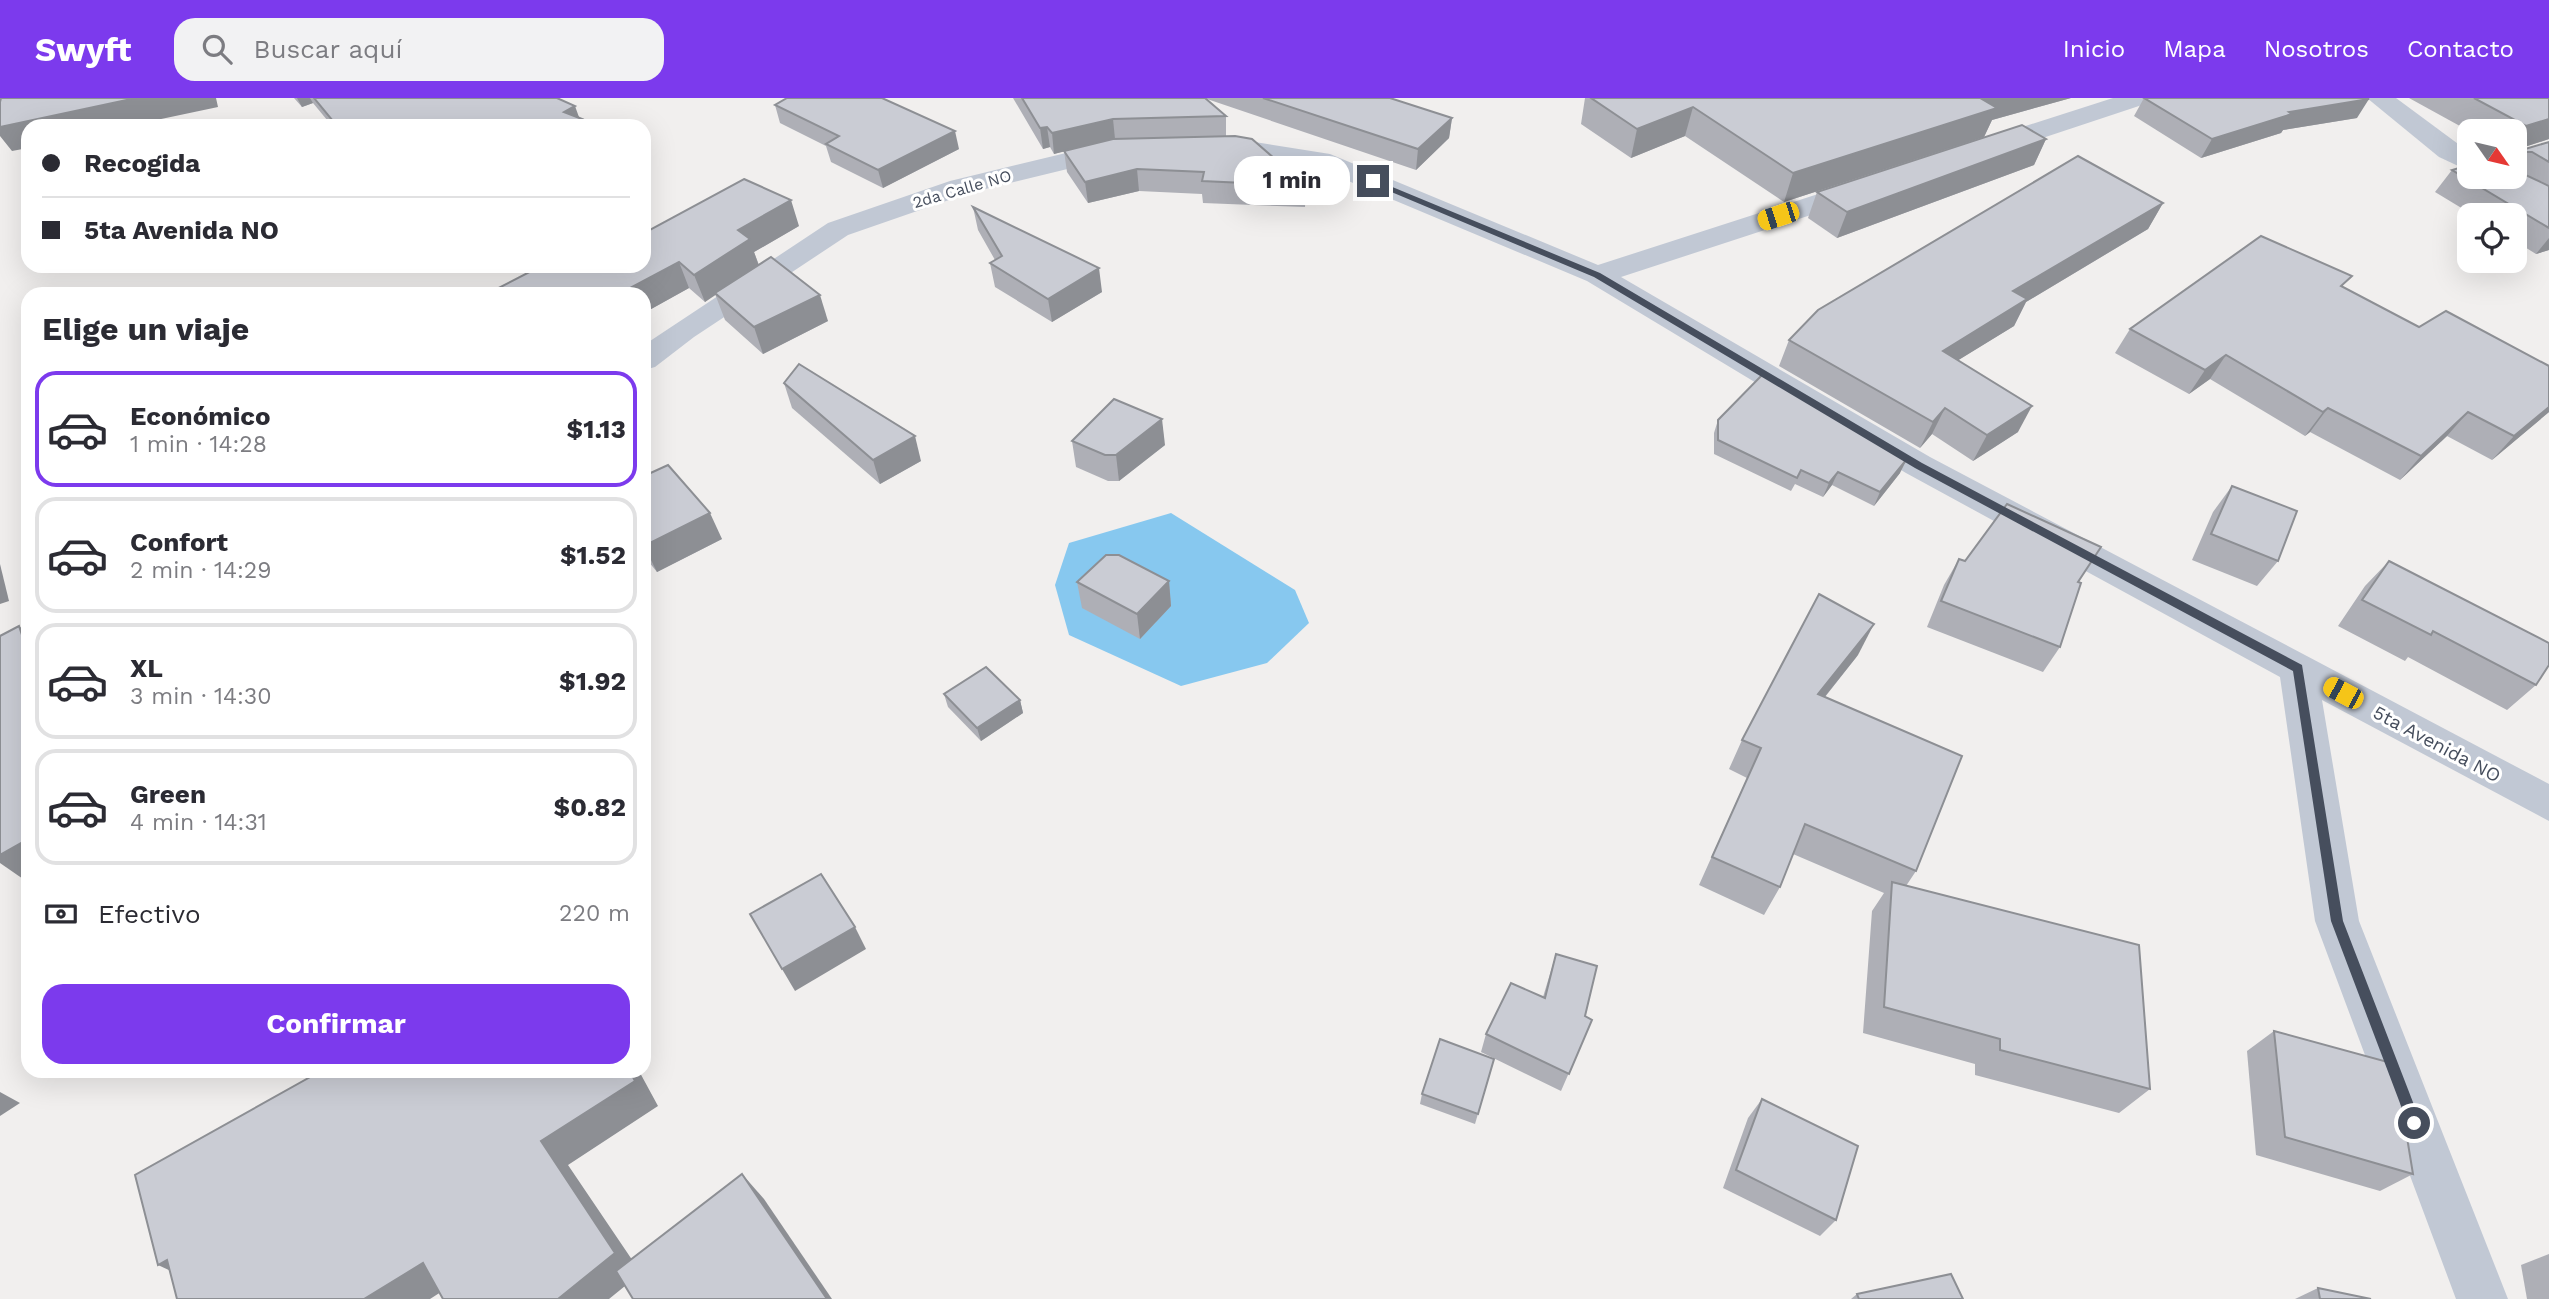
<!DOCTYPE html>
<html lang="es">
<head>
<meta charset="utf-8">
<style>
	:root { --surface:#fff; --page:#f2f2f3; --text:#2b2b33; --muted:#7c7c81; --line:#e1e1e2; --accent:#7c3aed }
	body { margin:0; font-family:"Work Sans",sans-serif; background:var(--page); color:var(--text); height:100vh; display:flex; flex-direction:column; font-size:26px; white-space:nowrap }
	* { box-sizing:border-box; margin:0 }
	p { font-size:23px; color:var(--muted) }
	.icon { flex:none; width:38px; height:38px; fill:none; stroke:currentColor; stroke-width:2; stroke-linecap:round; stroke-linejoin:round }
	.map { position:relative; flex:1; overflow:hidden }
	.drawer { position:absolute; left:21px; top:189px; width:630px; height:791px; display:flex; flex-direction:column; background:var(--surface); border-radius:21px; box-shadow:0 7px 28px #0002 }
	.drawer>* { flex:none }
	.top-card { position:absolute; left:21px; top:21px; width:630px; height:154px; border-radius:21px; box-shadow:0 7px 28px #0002; display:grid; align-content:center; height:154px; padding:0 21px; background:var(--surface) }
	.needle { width:46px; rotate:124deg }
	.buttons { position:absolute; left:2457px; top:21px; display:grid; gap:14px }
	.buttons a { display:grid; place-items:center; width:70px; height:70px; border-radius:14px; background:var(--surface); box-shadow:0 7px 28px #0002; font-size:35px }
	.end { position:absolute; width:32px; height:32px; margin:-16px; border:9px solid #464e5d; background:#fff; box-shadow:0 0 0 4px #fff }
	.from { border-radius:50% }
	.bubble { position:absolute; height:49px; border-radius:21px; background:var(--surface); box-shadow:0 7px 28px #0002; font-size:23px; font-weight:700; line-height:49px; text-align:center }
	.car { position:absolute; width:21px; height:42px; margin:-21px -10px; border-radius:9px; box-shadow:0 0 5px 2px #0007; background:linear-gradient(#f5c518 24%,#345 0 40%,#f5c518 0 76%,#345 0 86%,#f5c518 0) }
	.top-card b { display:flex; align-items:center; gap:24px; height:66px; font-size:26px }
	.top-card b+b { border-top:2px solid var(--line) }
	.top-card i { width:18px; height:18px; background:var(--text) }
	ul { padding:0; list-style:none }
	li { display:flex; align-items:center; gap:21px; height:116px; margin:0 14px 10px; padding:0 7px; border:4px solid var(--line); border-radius:21px }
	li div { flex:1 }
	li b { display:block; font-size:26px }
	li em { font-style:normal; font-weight:700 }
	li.active { border-color:var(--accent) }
	li>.icon { width:63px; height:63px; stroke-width:1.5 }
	h2 { padding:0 21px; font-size:32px; line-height:84px }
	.pay { display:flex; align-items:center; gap:18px; height:77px; padding:0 21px; font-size:26px }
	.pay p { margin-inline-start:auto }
	.button { display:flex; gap:14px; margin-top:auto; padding:14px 21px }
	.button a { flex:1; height:80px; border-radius:21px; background:var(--accent); color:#fff; font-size:28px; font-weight:700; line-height:80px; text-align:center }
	header { display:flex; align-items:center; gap:42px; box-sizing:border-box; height:98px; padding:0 35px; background:var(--accent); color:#fff }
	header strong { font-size:33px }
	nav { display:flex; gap:38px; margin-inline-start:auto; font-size:24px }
	.search { width:490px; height:63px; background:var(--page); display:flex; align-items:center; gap:18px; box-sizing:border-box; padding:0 24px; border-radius:21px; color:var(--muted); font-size:26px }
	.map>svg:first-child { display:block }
	.water { fill:#87c8ef }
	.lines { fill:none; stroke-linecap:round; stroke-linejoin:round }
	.minor { fill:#c1c8d4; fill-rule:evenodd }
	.wall { fill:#aeafb6 }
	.shaded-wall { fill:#8d8f94 }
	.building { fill:#caccd4; stroke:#8d8f94; stroke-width:2 }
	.route { fill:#464e5d }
	.labels { text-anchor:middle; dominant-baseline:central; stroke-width:6; stroke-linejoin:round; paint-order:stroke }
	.far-street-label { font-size:16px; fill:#464e5d; stroke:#fff }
	.street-label { font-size:19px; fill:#464e5d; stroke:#fff }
</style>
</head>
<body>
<header>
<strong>Swyft</strong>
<div class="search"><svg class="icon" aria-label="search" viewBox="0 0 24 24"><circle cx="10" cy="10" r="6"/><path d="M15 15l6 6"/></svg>Buscar aquí</div>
<nav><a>Inicio</a><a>Mapa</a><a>Nosotros</a><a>Contacto</a></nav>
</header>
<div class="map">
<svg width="2549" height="1201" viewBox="0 0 2549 1201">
	<rect width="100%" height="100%" fill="#f1efee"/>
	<polygon class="water" points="1171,415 1295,492 1309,525 1267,565 1181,588 1069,537 1055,487 1069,445"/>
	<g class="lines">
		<g class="minor">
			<polygon points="2113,0 2152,0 2148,5 1994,56 1976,56 1972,50 1976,44"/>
			<polygon points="2367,0 2396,0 2469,54 2469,73 2439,59"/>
			<polygon points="1215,41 1236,41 1330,56 1598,167 1852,85 1872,85 1876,91 1872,97 1621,179 1930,359 2549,686 2549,723 2322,602 2359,823 2508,1201 2456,1201 2315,823 2280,579 1906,375 1587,183 1315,69 1206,55 1202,49 1206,43"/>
			<polygon points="1116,43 1125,45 1129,51 1125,57 969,95 848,137 694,239 655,269 644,272 644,247 828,125 950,83"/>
		</g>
	</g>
	<g class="wall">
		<polygon points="294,0 557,0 582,21 585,28 332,28 313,5 302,9"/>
		<polygon points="1013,0 1390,0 1452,20 1449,40 1416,72 1207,1 1226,18 1226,39 1306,88 1305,109 1203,105 1202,96 1139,93 1088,105 1067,74 1064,53 1054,56 1050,49 1043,51"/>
		<polygon points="1585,0 2071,0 1992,22 1984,39 1784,104 1685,38 1631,60 1581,26"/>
		<polygon points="2144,0 2357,20 2283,32 2281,35 2201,60 2134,18"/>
		<polygon points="2409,0 2549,0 2549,41 2515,52 2515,33 2469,33"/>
		<polygon points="775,7 959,51 883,90 831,64 826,48 780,25"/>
		<polygon points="2046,41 2034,67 1837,140 1808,120 1817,94"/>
		<polygon points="2549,44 2549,152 2536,156 2515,143 2515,117 2473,117 2435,94 2452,72 2515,79 2515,54"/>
		<polygon points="2163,105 2148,131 2026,204 2014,228 1958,262 2018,334 1973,363 1932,336 1920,350 1779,268 1789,242"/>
		<polygon points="973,109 1102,194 1052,224 995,189 990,165 995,162 978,132"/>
		<polygon points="799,128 754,154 759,167 828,223 763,256 725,222 715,196 705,204 689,190 644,215 644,196 487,196"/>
		<polygon points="2344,189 2549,314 2492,362 2447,338 2400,382 2310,334 2305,338 2210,281 2189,296 2115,255 2130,231"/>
		<polygon points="784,285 921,363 880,386 792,310"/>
		<polygon points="1718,322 1900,375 1874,408 1832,387 1823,399 1795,386 1791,393 1714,356 1714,335"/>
		<polygon points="1072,343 1165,347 1119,383 1108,383 1076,369"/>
		<polygon points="644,378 722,441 657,474 644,458"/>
		<polygon points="2232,388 2278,463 2257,488 2192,462 2213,414"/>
		<polygon points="1959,461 1965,463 2060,549 2043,574 1927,529 1944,487"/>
		<polygon points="2389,463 2536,587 2507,612 2408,559 2405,563 2338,528 2365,488"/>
		<polygon points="1169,483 1171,508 1140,541 1082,510 1077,484"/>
		<polygon points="1858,557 1825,599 1916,773 1906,788 2150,991 2119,1015 1975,977 1975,966 1863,935 1872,813 1884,795 1793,756 1780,789 1764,817 1699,787 1747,680 1729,671 1742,642"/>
		<polygon points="944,596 1020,602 1023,615 981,643 948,609"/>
		<polygon points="1556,856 1585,918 1592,922 1561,993 1481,954 1486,936 1543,899"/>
		<polygon points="2274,933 2413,1076 2380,1093 2256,1057 2247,953"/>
		<polygon points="1494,961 1475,1026 1420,1006 1422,996"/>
		<polygon points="1762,1001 1836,1122 1820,1138 1723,1090 1748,1020"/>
		<polygon points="2549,1156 2549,1201 2527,1201 2521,1167"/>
		<polygon points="2318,1190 2371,1201 2295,1201"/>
		<polygon points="1857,1196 1963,1201 1851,1201"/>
	</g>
	<g class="shaded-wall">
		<polygon points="136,0 216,0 218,9 128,28 28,28 28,50 12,53 0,38 0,29"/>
		<polygon points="297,0 310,0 313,5 302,9"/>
		<polygon points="1979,0 2071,0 1992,22 1984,39 1784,104 1793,75"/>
		<polygon points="2369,1 2357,20 2283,32 2281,35 2201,60 2212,41 2289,14"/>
		<polygon points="575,8 580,22 582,21 585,28 570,28 564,14"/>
		<polygon points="1693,9 1685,38 1631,60 1637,31"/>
		<polygon points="1452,20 1449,40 1416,72 1418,51"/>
		<polygon points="1113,21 1115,41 1054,56 1052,35"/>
		<polygon points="2549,21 2549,41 2515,52 2515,44 2526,28"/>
		<polygon points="1047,29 1050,49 1043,51 1040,30"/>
		<polygon points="955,33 959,51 883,90 878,72"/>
		<polygon points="2046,41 2034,67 1837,140 1847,114"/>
		<polygon points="1137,71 1139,93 1088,105 1085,84"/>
		<polygon points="791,102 799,128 754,154 759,168 705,204 694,177 738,132"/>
		<polygon points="2163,105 2148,131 2026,204 2014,228 1931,279 1943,253 2013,193"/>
		<polygon points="2549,140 2549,152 2536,156"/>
		<polygon points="679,164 689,190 644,215 644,196 619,196"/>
		<polygon points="1099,170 1102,194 1052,224 1048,201"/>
		<polygon points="820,197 828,223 763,256 754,229"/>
		<polygon points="2226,257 2210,281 2189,296 2205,272"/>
		<polygon points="2032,308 2018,334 1973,363 1987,337"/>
		<polygon points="2549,309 2549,314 2492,362 2514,338"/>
		<polygon points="1945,310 1932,336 1920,350 1933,324"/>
		<polygon points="2328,310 2310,334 2305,338 2323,314"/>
		<polygon points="2468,314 2447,338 2400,382 2421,358"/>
		<polygon points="1162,321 1165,347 1119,383 1116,357"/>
		<polygon points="915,338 921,363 880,386 873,362"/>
		<polygon points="1907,361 1900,375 1874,408 1880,394"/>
		<polygon points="1838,374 1832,387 1823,399 1829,385"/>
		<polygon points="710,415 722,441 657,474 644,448"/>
		<polygon points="0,466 9,503 0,506"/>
		<polygon points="1169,483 1171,508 1140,541 1137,516"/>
		<polygon points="1874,526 1858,557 1803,626 1818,596"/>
		<polygon points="19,528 28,536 28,555"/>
		<polygon points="1020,602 1023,615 981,643 977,630"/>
		<polygon points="28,741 28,782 26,783 0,765 0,757"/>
		<polygon points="855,829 866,851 795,893 782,871"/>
		<polygon points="630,973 639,973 658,1008 568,1067 641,1175 609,1201 558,1201 541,1043"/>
		<polygon points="0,994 20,1005 0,1018"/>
		<polygon points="742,1076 764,1101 832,1201 827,1201"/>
		<polygon points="167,1162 201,1187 158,1167"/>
		<polygon points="423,1165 455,1185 430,1201 364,1201"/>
	</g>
	<g class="building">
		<polygon points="1,0 136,0 0,29 0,4"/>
		<polygon points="314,0 557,0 575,8 564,14 582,21 570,28 337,28"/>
		<polygon points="787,0 882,0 955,33 878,72 826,46 839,38 775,7"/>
		<polygon points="1022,0 1205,0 1226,18 1113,21 1052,35 1047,29 1040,30"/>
		<polygon points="1263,0 1390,0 1452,20 1418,51"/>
		<polygon points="1591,0 1980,0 1997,10 1793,75 1693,9 1637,31"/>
		<polygon points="2144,0 2366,0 2369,1 2289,14 2292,16 2212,41"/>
		<polygon points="2474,0 2549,0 2549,21 2526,28"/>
		<polygon points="2022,27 2046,41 1847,114 1817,94"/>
		<polygon points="1235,38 1252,41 1306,88 1202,83 1204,74 1137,71 1085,84 1064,53 1113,41"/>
		<polygon points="2549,44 2549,64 2532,54 2515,54"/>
		<polygon points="2078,58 2163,105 2013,193 2027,201 1943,253 2032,308 1987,337 1945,310 1933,324 1789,242 1818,212"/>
		<polygon points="2469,67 2469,79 2515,79 2515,72 2549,88 2549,130 2452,72"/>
		<polygon points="744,81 791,102 738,132 750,141 694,177 679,164 619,196 487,196 541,168 644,168 644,135"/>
		<polygon points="973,109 1099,170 1048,201 990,165 1002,158"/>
		<polygon points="2261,138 2352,178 2341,188 2419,229 2446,213 2549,268 2549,309 2514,338 2468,314 2421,358 2328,310 2323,314 2226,257 2205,272 2130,231"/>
		<polygon points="771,159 820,197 754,229 715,195"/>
		<polygon points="799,266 915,338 873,362 784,285"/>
		<polygon points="1763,276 1907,361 1880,394 1838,374 1829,385 1801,372 1797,380 1718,342 1718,322"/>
		<polygon points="1114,301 1162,321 1116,357 1105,357 1072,343"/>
		<polygon points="668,367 710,415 644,448 644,378"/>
		<polygon points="2232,388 2297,413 2278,463 2211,436"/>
		<polygon points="2007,406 2101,449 2078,484 2081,485 2060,549 1941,503 1959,461 1965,463"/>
		<polygon points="1106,457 1119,457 1169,483 1137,516 1077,484"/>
		<polygon points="2389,463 2549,545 2549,567 2536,587 2433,533 2431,537 2362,502"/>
		<polygon points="1819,496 1874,526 1818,596 1962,658 1916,773 1805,726 1780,789 1712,759 1761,650 1742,642"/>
		<polygon points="19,528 28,555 28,741 0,757 0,538"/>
		<polygon points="986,569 1020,602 977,630 944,596"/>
		<polygon points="821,776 855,829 782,871 750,816"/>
		<polygon points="1892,784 2139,847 2150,991 2000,952 2000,941 1884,909"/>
		<polygon points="1556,856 1597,868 1585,918 1592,922 1569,976 1486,936 1511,885 1545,900"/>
		<polygon points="2274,933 2395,966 2413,1076 2285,1039"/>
		<polygon points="1440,941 1494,961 1478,1016 1422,996"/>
		<polygon points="321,973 630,973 635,983 541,1043 615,1155 558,1201 443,1201 423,1165 364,1201 177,1201 167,1162 158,1167 135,1077"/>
		<polygon points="1762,1001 1858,1048 1836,1122 1736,1072"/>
		<polygon points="742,1076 827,1201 633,1201 616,1173"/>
		<polygon points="1951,1176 1963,1201 1859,1201 1857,1196"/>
		<polygon points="2318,1190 2371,1201 2320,1201"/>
	</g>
	<polygon class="route" points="1373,81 1600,175 1922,365 2302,567 2343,823 2421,1025 2419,1029 2409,1029 2331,823 2293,573 1915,370 1594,179 1370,85"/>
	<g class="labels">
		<g class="far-street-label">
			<text transform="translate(962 91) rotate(-16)">2da Calle NO</text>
		</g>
		<g class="street-label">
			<text transform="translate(2437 646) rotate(28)">5ta Avenida NO</text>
		</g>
	</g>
</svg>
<div class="buttons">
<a><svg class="needle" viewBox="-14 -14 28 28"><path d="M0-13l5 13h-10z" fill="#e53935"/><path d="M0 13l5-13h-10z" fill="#7c7c81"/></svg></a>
<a><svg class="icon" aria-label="locate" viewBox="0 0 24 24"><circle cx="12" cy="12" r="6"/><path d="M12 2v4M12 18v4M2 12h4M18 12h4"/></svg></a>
</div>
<i class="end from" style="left:2414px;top:1025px"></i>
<i class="end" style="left:1373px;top:83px"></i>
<div class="bubble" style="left:1234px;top:58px;width:116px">1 min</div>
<i class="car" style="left:1778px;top:118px;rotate:252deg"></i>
<i class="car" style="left:2343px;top:595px;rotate:298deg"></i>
<div class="top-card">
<b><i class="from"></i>Recogida</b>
<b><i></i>5ta Avenida NO</b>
</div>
<section class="drawer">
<h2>Elige un viaje</h2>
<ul>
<li class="active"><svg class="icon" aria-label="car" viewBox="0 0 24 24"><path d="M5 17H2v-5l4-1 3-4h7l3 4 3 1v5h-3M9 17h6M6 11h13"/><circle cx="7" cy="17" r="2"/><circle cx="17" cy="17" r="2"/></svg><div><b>Económico</b><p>1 min · 14:28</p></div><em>$1.13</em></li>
<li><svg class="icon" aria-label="car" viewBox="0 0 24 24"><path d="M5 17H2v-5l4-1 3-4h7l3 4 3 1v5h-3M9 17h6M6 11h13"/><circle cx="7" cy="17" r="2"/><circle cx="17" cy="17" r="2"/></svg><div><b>Confort</b><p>2 min · 14:29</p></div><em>$1.52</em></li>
<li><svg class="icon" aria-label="car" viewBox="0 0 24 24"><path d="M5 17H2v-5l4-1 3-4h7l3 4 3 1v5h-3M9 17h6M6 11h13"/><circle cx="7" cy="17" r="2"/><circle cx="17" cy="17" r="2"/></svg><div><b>XL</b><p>3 min · 14:30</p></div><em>$1.92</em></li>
<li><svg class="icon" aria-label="car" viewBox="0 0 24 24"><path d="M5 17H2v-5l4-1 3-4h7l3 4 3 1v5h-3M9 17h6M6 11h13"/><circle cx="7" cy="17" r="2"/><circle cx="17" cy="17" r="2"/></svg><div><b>Green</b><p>4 min · 14:31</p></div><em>$0.82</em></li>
</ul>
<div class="pay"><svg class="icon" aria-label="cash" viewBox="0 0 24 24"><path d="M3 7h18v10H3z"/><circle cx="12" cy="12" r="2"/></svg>Efectivo<p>220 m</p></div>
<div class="button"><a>Confirmar</a></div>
</section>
</div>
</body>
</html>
